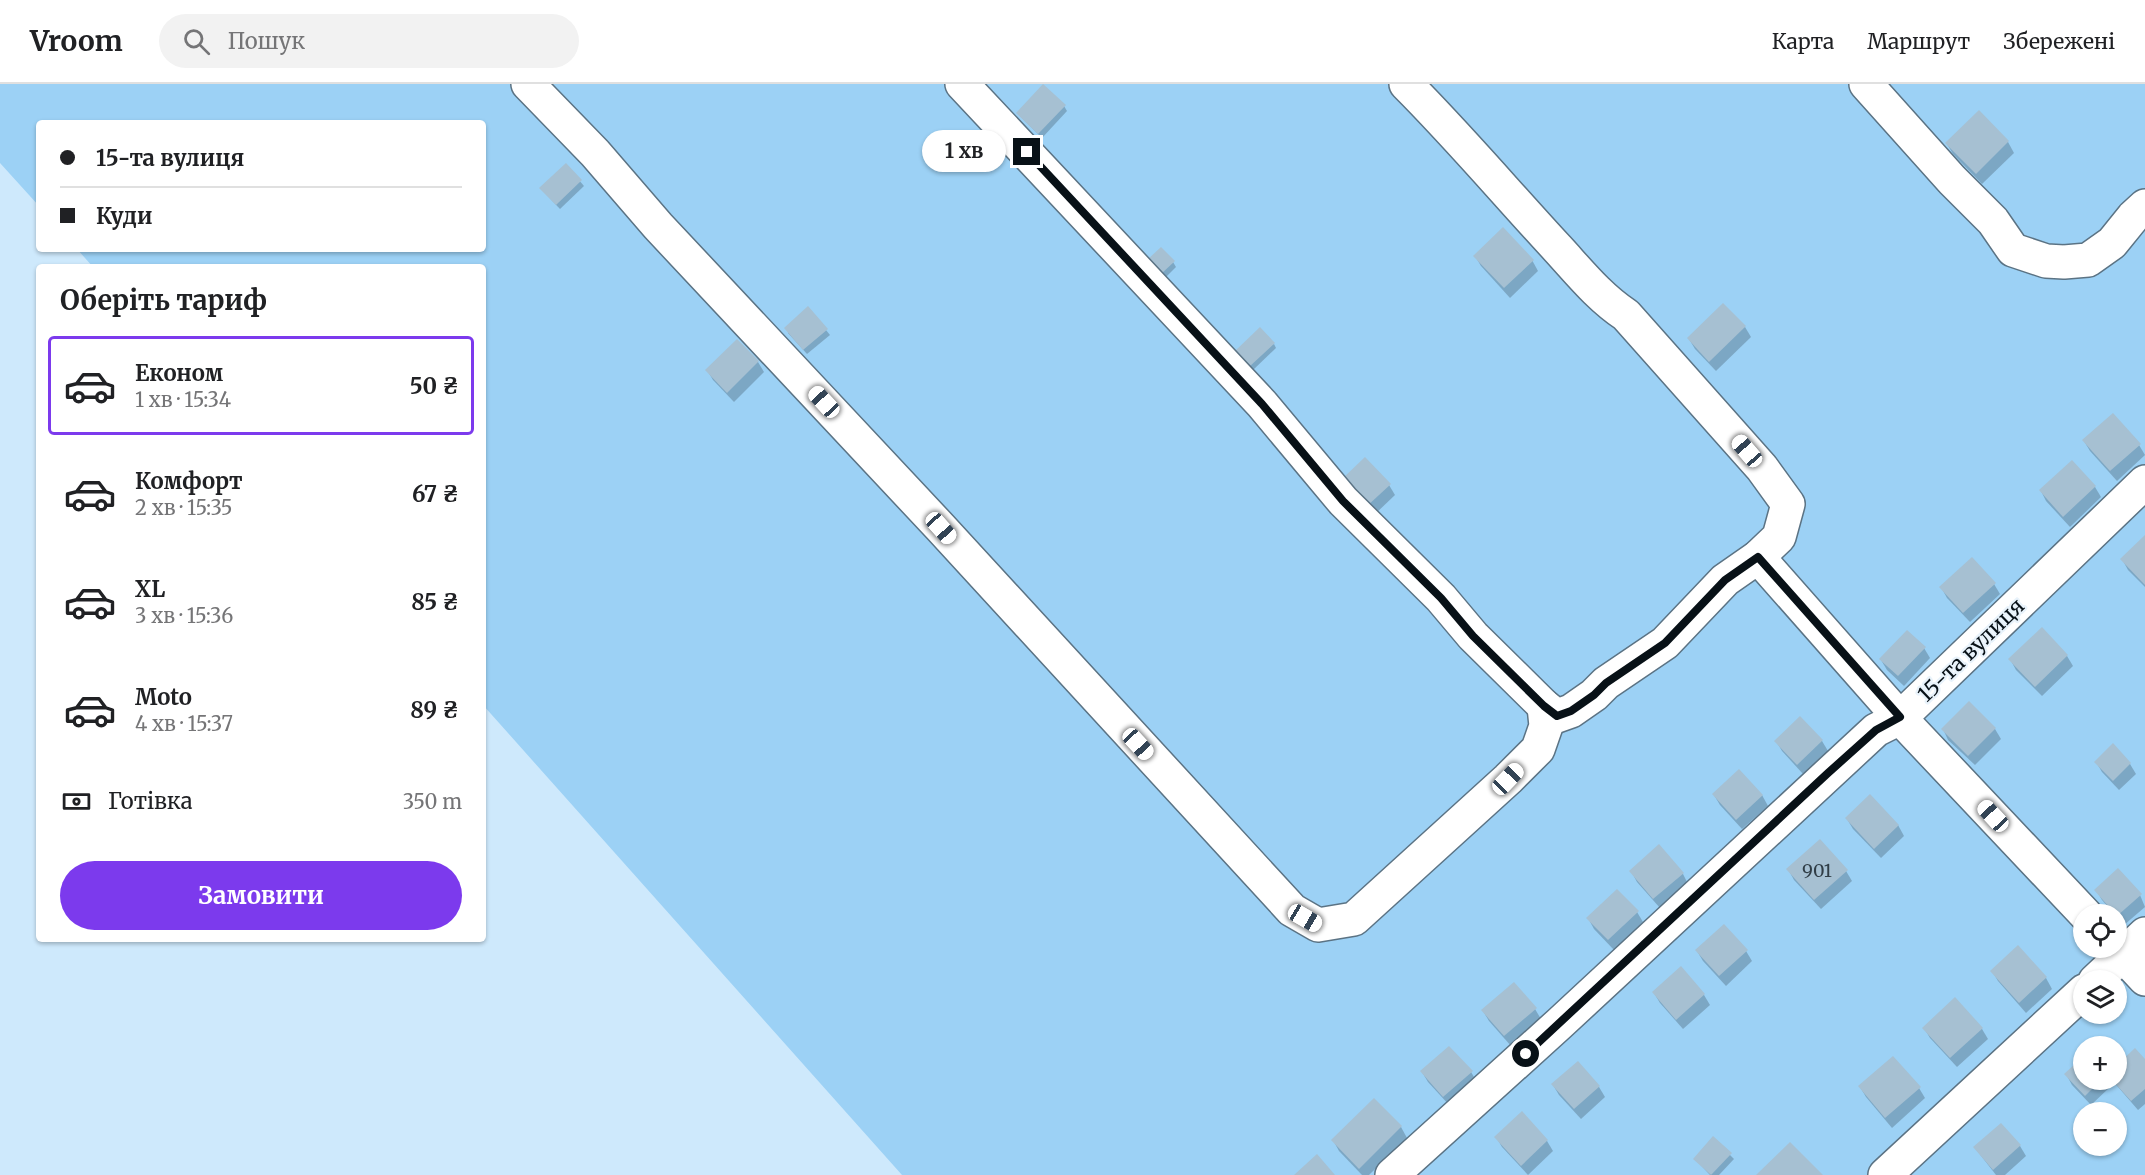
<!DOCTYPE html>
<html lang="uk">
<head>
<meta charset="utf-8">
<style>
	:root { --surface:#fff; --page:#f2f2f2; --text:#202124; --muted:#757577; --line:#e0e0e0; --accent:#7c3aed }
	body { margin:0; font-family:Merriweather,serif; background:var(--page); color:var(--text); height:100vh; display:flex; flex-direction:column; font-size:22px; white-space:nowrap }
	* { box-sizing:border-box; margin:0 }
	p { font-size:20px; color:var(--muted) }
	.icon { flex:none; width:33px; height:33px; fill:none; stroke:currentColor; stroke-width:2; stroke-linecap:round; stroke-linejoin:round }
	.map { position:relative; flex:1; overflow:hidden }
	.details { position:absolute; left:36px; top:180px; width:450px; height:678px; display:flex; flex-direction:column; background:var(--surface); border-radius:6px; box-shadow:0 2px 4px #0004 }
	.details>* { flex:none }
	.top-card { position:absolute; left:36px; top:36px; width:450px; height:132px; border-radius:6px; box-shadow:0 2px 4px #0004; display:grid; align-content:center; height:132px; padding:0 24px; background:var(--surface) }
	.tools { position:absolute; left:2073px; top:820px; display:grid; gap:12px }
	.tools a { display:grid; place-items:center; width:54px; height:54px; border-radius:50%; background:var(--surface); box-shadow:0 2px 4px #0004; font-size:30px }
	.end { position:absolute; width:27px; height:27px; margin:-14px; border:8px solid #081117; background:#fff; box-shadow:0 0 0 3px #fff }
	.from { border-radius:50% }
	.bubble { position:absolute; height:42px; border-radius:21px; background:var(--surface); box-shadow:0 2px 4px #0004; font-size:20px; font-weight:700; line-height:42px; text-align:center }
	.car { position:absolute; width:18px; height:36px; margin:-18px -9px; border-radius:8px; box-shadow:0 0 4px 2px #0007; background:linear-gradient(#fff 24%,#345 0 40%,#fff 0 76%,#345 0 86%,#fff 0) }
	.top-card b { display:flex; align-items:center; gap:21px; height:57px; font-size:22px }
	.top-card b+b { border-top:2px solid var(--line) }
	.top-card i { width:15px; height:15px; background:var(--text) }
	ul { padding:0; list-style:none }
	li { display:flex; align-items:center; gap:18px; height:99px; margin:0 12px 9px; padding:0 12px; border:3px solid transparent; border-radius:6px }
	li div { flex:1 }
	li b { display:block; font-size:22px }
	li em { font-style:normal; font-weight:700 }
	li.selected { border-color:var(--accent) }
	li>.icon { width:54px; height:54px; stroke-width:1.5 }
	h2 { padding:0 24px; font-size:27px; line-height:72px }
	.pay { display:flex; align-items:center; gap:15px; height:66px; padding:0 24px; font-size:22px }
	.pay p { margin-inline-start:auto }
	.primary-button { display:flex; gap:12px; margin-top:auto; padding:12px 24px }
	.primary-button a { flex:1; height:69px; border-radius:36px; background:var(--accent); color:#fff; font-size:24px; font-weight:700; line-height:69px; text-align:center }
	header { display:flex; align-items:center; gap:36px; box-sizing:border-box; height:84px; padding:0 30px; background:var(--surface); border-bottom:2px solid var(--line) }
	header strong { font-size:28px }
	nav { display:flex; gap:33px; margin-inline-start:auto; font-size:21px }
	.search { width:420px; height:54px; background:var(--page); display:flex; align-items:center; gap:15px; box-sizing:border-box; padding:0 21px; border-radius:33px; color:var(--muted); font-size:22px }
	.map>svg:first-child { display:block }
	.green { fill:#9cd1f5; fill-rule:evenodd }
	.shadow { fill:#0003 }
	.building { fill:#a6c0d2 }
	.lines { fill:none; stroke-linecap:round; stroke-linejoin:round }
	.minor-casing { stroke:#5b7384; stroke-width:36 }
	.minor { stroke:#fff; stroke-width:33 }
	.route { stroke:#081117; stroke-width:8 }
	.labels { text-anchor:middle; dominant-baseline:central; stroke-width:4.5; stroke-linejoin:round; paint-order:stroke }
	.number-label { font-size:18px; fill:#303d46 }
	.street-label { font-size:21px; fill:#081117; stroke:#e9f3fb }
</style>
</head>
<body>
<header>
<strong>Vroom</strong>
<div class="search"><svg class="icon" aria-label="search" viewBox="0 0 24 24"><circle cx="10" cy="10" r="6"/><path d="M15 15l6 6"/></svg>Пошук</div>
<nav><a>Карта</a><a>Маршрут</a><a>Збережені</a></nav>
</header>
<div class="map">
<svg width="2145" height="1091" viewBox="0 0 2145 1091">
	<rect width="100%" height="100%" fill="#cee9fc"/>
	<path class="green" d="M0,0H2145V1091H902L483,621V183H93L77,165H483V39H39V122L0,79ZM2084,831H2116V864H2084ZM2084,897H2116V930H2084ZM2084,963H2116V996H2084ZM2084,1029H2116V1062H2084Z"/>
	<g class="shadow">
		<polygon points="1064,22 1067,27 1042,54 1017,29"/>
		<polygon points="1979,28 2008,58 2014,69 1982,100 1953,70 1947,60"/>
		<polygon points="566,81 584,102 560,125 541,105"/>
		<polygon points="1475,172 1532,176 1538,187 1510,214 1481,182"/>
		<polygon points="1173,178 1176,183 1165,194 1152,181"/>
		<polygon points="808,224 830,251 807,270 788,249"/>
		<polygon points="1745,243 1751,253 1716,287 1695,265 1689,255"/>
		<polygon points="737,257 758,278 764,288 734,318 713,296 707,286"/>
		<polygon points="1274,260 1276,264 1252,287 1238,273"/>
		<polygon points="2084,357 2139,361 2145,371 2117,397 2090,367"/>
		<polygon points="2071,378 2095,403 2101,413 2070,443 2046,417 2041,407"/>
		<polygon points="1389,401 1395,411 1373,432 1348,406"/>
		<polygon points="2145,453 2145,503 2128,486 2122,475"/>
		<polygon points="1994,500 2000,510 1970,538 1947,514 1941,503"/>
		<polygon points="2041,545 2067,572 2073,582 2042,612 2016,586 2010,575"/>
		<polygon points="1924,564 1930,574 1904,602 1887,586 1881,576"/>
		<polygon points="1943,645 1995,645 2001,655 1975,681 1948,656"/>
		<polygon points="1776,657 1822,657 1828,667 1803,690 1782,667"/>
		<polygon points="2096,678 2130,680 2136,690 2119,706 2102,688"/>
		<polygon points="1714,711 1762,711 1768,722 1742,745 1720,721"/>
		<polygon points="1847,735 1898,741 1904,752 1881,774 1853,745"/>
		<polygon points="1788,785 1846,787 1852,797 1821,825 1794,796"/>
		<polygon points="1631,787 1683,790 1688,800 1660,824 1637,798"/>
		<polygon points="2096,806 2140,811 2145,823 2124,841 2102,816"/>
		<polygon points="1637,828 1643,838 1614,866 1594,845 1588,834"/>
		<polygon points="2018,863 2046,894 2052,905 2026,929 1998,897 1992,887"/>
		<polygon points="1697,867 1746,867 1752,877 1726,902 1703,877"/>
		<polygon points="1681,885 1704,911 1710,921 1683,945 1660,919 1654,909"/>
		<polygon points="1535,925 1541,935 1511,962 1489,937 1483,927"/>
		<polygon points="1924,944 1982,945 1988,955 1957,983 1930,954"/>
		<polygon points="2145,977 2145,1020 2138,1026 2112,996 2116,996"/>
		<polygon points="1422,988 1471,988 1477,998 1450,1022 1428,998"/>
		<polygon points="2066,990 2084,996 2104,996 2109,1004 2091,1021 2072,1001"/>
		<polygon points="1553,1001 1599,1003 1605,1013 1581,1035 1559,1011"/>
		<polygon points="1860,1003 1919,1004 1925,1014 1892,1044 1866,1013"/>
		<polygon points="1401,1043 1407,1054 1369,1091 1362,1091 1339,1067 1333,1056"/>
		<polygon points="1496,1053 1547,1057 1553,1067 1528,1091 1502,1063"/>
		<polygon points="1713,1054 1734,1075 1719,1091 1710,1091 1695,1075"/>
		<polygon points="2020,1062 2026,1072 2005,1091 1996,1091 1975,1064"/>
	</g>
	<g class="building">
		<polygon points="1043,0 1066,21 1038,50 1016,29"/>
		<polygon points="1979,26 2009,57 1976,90 1945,59"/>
		<polygon points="566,79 582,96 556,121 539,104"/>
		<polygon points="1503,143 1534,176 1504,204 1473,172"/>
		<polygon points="1161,163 1175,177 1161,190 1147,176"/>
		<polygon points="1723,219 1746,242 1709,278 1687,254"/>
		<polygon points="808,222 828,245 803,266 784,244"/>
		<polygon points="1260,243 1275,259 1249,283 1234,268"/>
		<polygon points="737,255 759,277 727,309 705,286"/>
		<polygon points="2113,329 2141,360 2110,387 2082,356"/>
		<polygon points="1365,373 1391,400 1366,423 1341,396"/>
		<polygon points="2072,376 2096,402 2063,433 2039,406"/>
		<polygon points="2145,451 2145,501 2120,475"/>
		<polygon points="1972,473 1996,499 1963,529 1939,503"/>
		<polygon points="2042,543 2068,571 2035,603 2008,575"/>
		<polygon points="1907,546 1926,563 1898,592 1879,575"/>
		<polygon points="1969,617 1996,644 1968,672 1941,645"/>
		<polygon points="1800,632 1823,656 1797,681 1774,657"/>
		<polygon points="2113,659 2131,679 2113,697 2094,678"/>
		<polygon points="1739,685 1763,711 1736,736 1712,710"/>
		<polygon points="1870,710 1899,741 1874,765 1845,734"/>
		<polygon points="1820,755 1848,786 1814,816 1786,785"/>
		<polygon points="1659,760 1684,789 1653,815 1629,787"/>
		<polygon points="2118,784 2142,810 2117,832 2094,806"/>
		<polygon points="1617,805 1639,827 1608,856 1586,834"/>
		<polygon points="1724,840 1748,866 1719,892 1695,866"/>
		<polygon points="2018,861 2047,893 2019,919 1990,887"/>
		<polygon points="1681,882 1705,910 1676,936 1652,908"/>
		<polygon points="1514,898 1537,924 1504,952 1481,926"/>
		<polygon points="1955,913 1983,944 1950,974 1922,944"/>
		<polygon points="1449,962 1473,987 1443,1013 1420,987"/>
		<polygon points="2135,964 2145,975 2145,1005 2131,1017 2112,996 2116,996 2116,982"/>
		<polygon points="1893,972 1921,1003 1885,1034 1858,1002"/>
		<polygon points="2084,972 2084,996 2101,996 2085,1012 2064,990"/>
		<polygon points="1578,977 1600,1002 1574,1025 1551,1000"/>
		<polygon points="1374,1014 1402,1042 1359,1085 1331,1056"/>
		<polygon points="1522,1027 1548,1056 1521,1082 1494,1053"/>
		<polygon points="2001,1039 2021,1061 1993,1086 1973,1063"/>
		<polygon points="1713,1052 1732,1069 1711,1091 1693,1075"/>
		<polygon points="1790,1058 1823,1091 1756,1091"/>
		<polygon points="1317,1070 1335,1091 1294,1091"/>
	</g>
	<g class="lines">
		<defs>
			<g id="minor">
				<polyline points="528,0 595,69 658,142 941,444 1292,826 1318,841 1354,835 1508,695 1538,665 1546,642 1544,622"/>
				<path d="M962,0L1262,320L1343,417L1441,514L1473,552L1544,622L1557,632L1571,627L1594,611L1606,599L1665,559L1725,496L1758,473L1779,453L1788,420L1762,384L1626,231C1599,213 1580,189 1558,165C1507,110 1459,53 1406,0"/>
				<polyline points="1866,0 1952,96 1993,137 2013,166 2046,177 2064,178 2088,176 2112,159 2133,133 2145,122"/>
				<polyline points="1758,473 1900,634 2086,831"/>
				<polyline points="2116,864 2145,895"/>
				<polyline points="2095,897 2145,850"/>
				<polyline points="1392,1091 1559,940 1876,646 1900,634 2145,398"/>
				<polyline points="1885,1091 2084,907"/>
			</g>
		</defs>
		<use href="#minor" class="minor-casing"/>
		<use href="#minor" class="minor"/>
	</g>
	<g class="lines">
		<polyline class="route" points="1027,68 1262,320 1343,417 1441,514 1473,552 1544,622 1557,632 1571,627 1594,611 1606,599 1665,559 1725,496 1758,473 1900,633 1876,646 1828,689 1526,970"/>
	</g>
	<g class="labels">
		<g class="number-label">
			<text x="1817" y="786">901</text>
		</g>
		<g class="street-label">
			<text transform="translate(1971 566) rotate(-44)">15-та вулиця</text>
		</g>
	</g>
</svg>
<div class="tools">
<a><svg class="icon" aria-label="locate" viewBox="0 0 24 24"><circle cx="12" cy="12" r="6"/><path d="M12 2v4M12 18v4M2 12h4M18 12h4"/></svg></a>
<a><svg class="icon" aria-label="layers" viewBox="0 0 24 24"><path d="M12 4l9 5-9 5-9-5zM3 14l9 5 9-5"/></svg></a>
<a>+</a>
<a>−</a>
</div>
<i class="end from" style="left:1526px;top:970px"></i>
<i class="end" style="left:1027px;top:68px"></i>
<div class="bubble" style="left:922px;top:46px;width:84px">1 хв</div>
<i class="car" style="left:824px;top:318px;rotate:317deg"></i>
<i class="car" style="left:1747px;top:367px;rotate:319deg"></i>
<i class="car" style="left:941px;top:444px;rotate:138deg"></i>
<i class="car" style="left:1138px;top:660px;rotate:137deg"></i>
<i class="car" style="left:1508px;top:695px;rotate:44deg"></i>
<i class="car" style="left:1993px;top:732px;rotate:317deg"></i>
<i class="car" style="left:1305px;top:834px;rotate:120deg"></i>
<div class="top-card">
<b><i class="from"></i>15-та вулиця</b>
<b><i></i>Куди</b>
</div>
<section class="details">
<h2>Оберіть тариф</h2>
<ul>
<li class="selected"><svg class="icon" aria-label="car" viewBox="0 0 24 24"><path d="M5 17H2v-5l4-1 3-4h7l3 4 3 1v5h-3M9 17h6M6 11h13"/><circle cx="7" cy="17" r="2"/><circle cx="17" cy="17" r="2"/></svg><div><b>Економ</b><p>1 хв · 15:34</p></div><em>50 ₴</em></li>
<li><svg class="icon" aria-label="car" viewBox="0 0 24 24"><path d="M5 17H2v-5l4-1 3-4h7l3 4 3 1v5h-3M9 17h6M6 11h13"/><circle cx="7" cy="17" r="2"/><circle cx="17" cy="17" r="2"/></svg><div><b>Комфорт</b><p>2 хв · 15:35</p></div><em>67 ₴</em></li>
<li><svg class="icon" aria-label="car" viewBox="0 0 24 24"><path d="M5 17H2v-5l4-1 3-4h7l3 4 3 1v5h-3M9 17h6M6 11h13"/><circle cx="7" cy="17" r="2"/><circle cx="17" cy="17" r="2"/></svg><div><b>XL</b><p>3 хв · 15:36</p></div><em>85 ₴</em></li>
<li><svg class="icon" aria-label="car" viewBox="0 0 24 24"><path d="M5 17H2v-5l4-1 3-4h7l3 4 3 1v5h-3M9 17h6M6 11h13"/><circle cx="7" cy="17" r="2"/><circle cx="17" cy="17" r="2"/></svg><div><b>Moto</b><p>4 хв · 15:37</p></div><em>89 ₴</em></li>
</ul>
<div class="pay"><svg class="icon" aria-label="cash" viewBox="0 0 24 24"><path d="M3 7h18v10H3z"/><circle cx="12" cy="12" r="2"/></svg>Готівка<p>350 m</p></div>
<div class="primary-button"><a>Замовити</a></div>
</section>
</div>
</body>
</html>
